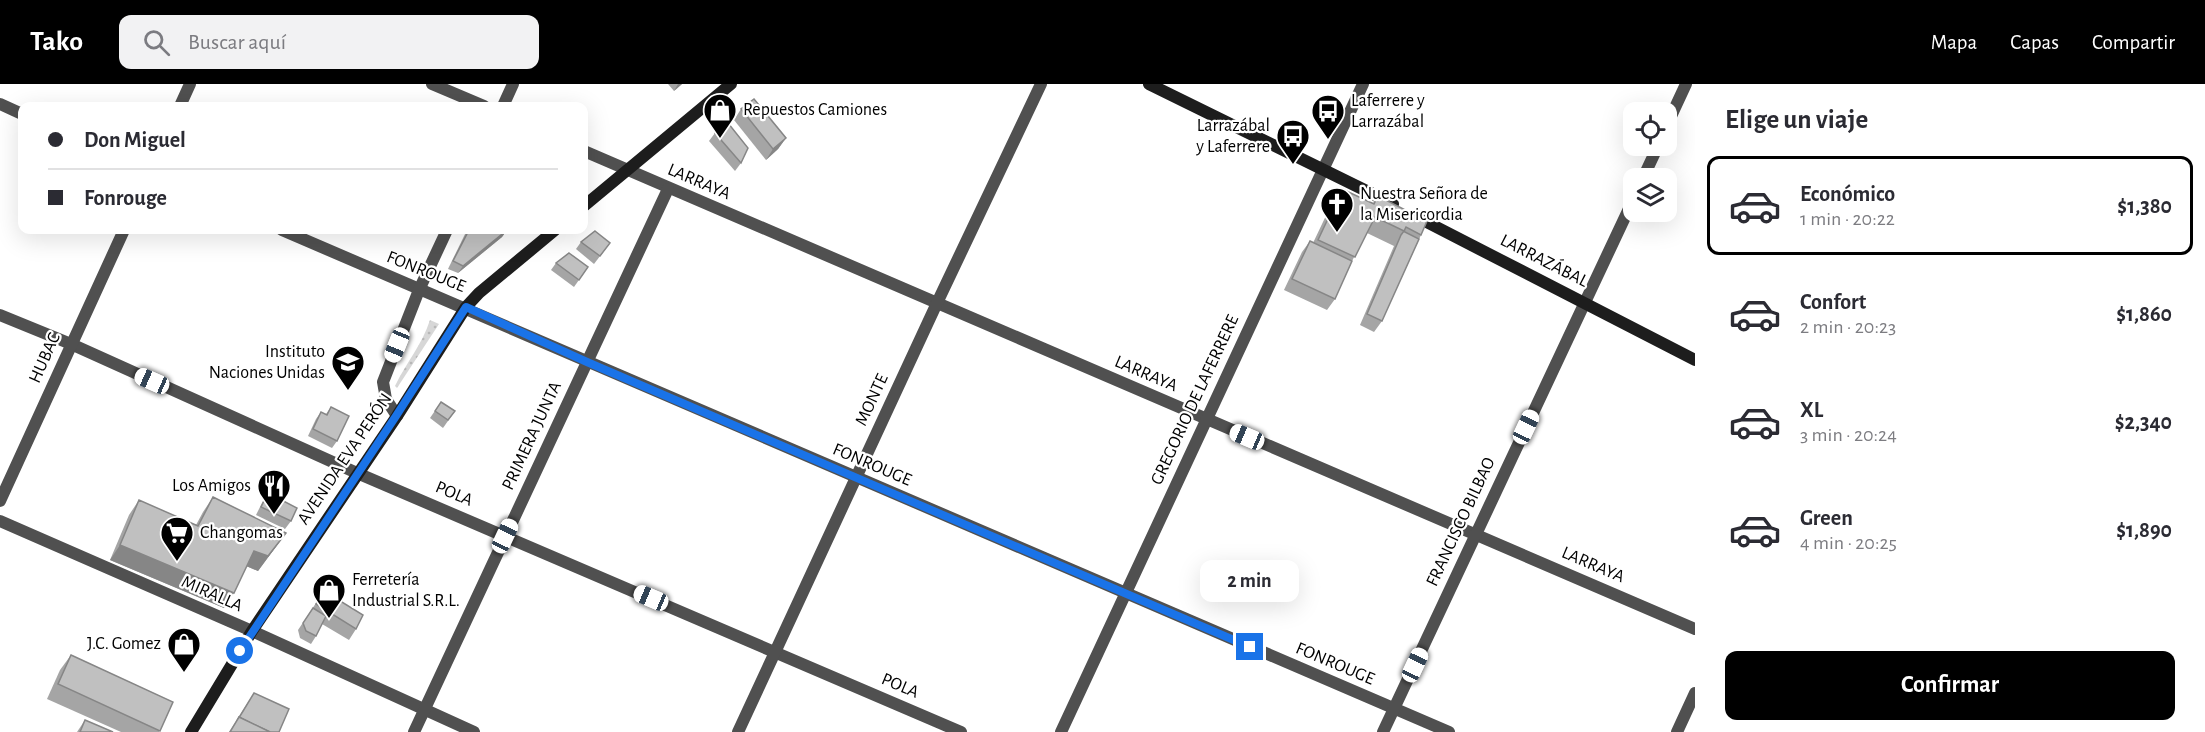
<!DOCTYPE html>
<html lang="es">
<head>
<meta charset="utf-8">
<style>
	:root { --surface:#fff; --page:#f2f2f3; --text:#2b2b33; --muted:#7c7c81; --line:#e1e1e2; --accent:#000 }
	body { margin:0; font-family:"Alegreya Sans",sans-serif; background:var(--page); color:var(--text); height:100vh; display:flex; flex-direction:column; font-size:22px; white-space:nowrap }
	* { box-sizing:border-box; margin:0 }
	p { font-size:20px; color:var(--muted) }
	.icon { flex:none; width:33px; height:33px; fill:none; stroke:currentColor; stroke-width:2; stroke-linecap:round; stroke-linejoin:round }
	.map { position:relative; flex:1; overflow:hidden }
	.details { display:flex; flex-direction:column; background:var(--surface); width:510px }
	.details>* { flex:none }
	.guide { position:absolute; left:18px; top:18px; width:570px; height:132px; border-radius:12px; box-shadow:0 6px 24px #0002; display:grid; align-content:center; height:132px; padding:0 30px; background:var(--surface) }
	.tools { position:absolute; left:1623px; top:18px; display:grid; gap:12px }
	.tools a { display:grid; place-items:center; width:54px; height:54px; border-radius:12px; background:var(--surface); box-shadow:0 6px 24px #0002; font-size:30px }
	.end { position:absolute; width:27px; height:27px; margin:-14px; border:8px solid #1a73e8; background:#fff; box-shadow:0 0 0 3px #fff }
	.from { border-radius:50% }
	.bubble { position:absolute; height:42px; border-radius:12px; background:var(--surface); box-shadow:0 6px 24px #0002; font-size:20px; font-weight:600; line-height:42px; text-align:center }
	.car { position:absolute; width:18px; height:36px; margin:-18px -9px; border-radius:8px; box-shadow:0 0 4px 2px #0007; background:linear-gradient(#fff 24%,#345 0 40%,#fff 0 76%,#345 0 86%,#fff 0) }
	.guide b { display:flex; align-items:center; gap:21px; height:57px; font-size:22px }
	.guide b+b { border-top:2px solid var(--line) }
	.guide i { width:15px; height:15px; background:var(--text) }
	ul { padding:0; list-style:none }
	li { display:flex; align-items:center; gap:18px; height:99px; margin:0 12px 9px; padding:0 18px; border:3px solid transparent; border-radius:12px }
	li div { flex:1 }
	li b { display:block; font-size:22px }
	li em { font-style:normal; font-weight:600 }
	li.current { border-color:var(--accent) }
	li>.icon { width:54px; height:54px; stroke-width:1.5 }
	h2 { padding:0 30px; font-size:27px; line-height:72px }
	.primary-button { display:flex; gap:12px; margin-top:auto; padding:12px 30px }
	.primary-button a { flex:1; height:69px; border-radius:12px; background:var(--accent); color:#fff; font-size:24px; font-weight:600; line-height:69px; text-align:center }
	header { display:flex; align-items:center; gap:36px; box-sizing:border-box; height:84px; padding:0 30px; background:var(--accent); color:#fff }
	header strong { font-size:28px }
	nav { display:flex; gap:33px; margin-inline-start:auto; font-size:21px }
	.search { width:420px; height:54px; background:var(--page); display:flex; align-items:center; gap:15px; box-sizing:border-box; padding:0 21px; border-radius:12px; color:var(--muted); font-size:22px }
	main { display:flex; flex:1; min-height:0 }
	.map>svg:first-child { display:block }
	.grass { fill:url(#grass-dots) }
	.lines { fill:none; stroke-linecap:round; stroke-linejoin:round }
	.street { stroke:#505050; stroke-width:12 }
	.secondary { stroke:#1d1d1d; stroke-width:12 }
	.wall { fill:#a5a5a5 }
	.shaded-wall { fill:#868686 }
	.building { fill:#c0c0c0; stroke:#868686; stroke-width:1.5 }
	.route { stroke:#1a73e8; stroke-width:8 }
	.labels { text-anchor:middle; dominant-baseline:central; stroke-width:4.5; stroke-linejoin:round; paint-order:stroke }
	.poi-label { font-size:18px; fill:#000; stroke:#fff; text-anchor:start }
	.street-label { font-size:18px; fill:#000; stroke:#fff }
</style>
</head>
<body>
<header>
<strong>Tako</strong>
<div class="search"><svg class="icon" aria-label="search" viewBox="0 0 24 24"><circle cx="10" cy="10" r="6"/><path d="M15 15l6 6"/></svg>Buscar aquí</div>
<nav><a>Mapa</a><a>Capas</a><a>Compartir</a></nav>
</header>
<main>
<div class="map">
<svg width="1695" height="648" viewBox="0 0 1695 648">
	<defs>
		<pattern id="grass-dots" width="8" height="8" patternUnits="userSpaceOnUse" patternTransform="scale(1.5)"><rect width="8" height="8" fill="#d7d7d7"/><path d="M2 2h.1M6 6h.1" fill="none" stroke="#b7b7b7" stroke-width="1.8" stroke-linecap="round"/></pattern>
	</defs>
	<rect width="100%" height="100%" fill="#fff"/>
	<path class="grass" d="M430,236L439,240L397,304L395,302C406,279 422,261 430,236Z"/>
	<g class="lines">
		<g class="street">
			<polyline points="432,0 484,22"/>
			<polyline points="0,20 22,30"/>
			<polyline points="180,22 190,0"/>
			<polyline points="503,22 513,0"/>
			<polyline points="1666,43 1686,0"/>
			<polyline points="584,67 1695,545"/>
			<polyline points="1643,94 1658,62"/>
			<polyline points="282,146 1449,648"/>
			<polyline points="0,231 71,260 357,389 961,648"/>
			<polyline points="397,332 386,315 383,298 419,206 447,146"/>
			<polyline points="0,417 124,146"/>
			<polyline points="0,437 252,547 474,648"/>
			<polyline points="414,648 668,105"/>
			<polyline points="738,648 937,219 1041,0"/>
			<polyline points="1061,648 1363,0"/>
			<polyline points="1383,648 1634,114"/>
			<polyline points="1677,648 1695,609"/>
		</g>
		<g class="secondary">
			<polyline points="1149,0 1393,120"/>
			<polyline points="584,122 731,0"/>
			<polyline points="1413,131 1695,276"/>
			<polyline points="191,648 252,547 397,332 466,223 479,209 555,146"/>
		</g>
	</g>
	<g class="wall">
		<polygon points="668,0 682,0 674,7"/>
		<polygon points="741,25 786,54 778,65 766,76 734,36"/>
		<polygon points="715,49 741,79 735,87 709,57"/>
		<polygon points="1342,105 1373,119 1378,112 1421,151 1382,237 1374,248 1360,241 1394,162 1367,149 1352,177 1335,215 1327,226 1284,206 1302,168 1310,157 1313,159 1332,119"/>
		<polygon points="467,146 507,146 502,153 458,189 448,185"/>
		<polygon points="581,158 610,159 594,180 576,165"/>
		<polygon points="556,179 588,183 574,203 551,186"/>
		<polygon points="441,318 455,327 443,344 430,334"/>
		<polygon points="331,323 337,357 332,364 308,352 316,335 321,328 326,330"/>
		<polygon points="268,409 291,437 285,445 256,431 263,417"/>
		<polygon points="213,413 286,449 258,487 246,482 224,524 110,476 129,431 139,416 196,441 203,428"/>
		<polygon points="324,507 356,545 349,556 322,540 316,552 311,560 300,554 298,546"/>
		<polygon points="71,571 173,618 159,648 121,648 47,615 60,586"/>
		<polygon points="254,609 279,648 229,648"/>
		<polygon points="85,636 113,648 77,648"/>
	</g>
	<g class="shaded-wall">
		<polygon points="678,0 682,0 674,7"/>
		<polygon points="786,54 778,65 766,76 773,65"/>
		<polygon points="507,146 502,153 458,189 463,182"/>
		<polygon points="286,449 258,487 244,481 254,467"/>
		<polygon points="120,461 234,509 224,524 110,476"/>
	</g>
	<g class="building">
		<polygon points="754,15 786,54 773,65 741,25"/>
		<polygon points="728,39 748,64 741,79 715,49"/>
		<polygon points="1342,105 1374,120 1378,112 1427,137 1421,151 1406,143 1404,147 1375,133 1355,173 1318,156"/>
		<polygon points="469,146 507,146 463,182 453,177"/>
		<polygon points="595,147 610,159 600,172 581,158"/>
		<polygon points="1403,147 1419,155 1382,237 1367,230 1401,151 1404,147"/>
		<polygon points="1310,157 1352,177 1335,215 1292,195"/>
		<polygon points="569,169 588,183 579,196 556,179"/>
		<polygon points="441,318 455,327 448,336 435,327"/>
		<polygon points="331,323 349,332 337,357 313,345 321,328 327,331"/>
		<polygon points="268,409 297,424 291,437 261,423"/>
		<polygon points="213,413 286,449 268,472 254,467 234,509 120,461 139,416 198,442"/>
		<polygon points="324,507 363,531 356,545 316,520"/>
		<polygon points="313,524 326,532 316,552 306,547 303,539"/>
		<polygon points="71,571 173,618 160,647 58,600"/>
		<polygon points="254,609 289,625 279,648 270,648 239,633 237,637"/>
		<polygon points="239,633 270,648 230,648"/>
		<polygon points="85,636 113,648 80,648"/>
	</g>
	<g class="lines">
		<polyline class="route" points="240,567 396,332 466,223 587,278 1250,563"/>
	</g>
	<defs>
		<symbol id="shop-pin" viewBox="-11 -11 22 30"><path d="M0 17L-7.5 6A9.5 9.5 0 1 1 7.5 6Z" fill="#000" stroke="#fff"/><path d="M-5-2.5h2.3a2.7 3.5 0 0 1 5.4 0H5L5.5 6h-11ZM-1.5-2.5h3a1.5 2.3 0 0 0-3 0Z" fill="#fff"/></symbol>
		<symbol id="bus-pin" viewBox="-11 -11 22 30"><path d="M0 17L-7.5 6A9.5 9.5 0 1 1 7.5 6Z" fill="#000" stroke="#fff"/><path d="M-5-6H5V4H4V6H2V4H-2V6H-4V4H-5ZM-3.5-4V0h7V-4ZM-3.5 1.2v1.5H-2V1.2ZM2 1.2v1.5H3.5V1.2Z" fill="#fff"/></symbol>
		<symbol id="church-pin" viewBox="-11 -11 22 30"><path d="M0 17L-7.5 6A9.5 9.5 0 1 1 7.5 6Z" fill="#000" stroke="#fff"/><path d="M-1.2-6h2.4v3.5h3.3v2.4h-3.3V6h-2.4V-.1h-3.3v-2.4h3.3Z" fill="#fff"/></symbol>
		<symbol id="school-pin" viewBox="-11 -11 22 30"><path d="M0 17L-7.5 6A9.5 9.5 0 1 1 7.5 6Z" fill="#000" stroke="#fff"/><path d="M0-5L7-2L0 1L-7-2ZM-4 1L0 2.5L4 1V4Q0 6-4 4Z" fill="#fff"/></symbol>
		<symbol id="restaurant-pin" viewBox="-11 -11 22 30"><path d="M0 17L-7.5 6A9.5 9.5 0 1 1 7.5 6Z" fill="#000" stroke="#fff"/><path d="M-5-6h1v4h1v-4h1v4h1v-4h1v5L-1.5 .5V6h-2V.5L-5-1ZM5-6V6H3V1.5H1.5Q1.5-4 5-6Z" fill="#fff"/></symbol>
		<symbol id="supermarket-pin" viewBox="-11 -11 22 30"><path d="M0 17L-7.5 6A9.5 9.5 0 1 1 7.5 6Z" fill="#000" stroke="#fff"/><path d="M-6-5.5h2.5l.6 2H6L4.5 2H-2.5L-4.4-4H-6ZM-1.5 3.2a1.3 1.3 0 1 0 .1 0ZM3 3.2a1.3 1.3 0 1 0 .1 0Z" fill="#fff"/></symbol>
	</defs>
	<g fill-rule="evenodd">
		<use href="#shop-pin" x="701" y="7" width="38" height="52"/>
		<use href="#bus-pin" x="1309" y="8" width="38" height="52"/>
		<use href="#bus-pin" x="1274" y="33" width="38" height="52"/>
		<use href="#church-pin" x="1318" y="101" width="38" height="52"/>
		<use href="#school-pin" x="329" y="259" width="38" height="52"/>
		<use href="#restaurant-pin" x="255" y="383" width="38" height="52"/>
		<use href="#supermarket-pin" x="158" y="430" width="38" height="52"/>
		<use href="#shop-pin" x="310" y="487" width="38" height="52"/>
		<use href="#shop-pin" x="165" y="541" width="38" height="52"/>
	</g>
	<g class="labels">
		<g class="poi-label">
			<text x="1351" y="17">Laferrere y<tspan x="1351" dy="21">Larrazábal</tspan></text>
			<text x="743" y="26">Repuestos Camiones</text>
			<text x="1270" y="42" text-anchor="end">Larrazábal<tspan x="1270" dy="21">y Laferrere</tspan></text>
			<text x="1360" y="110">Nuestra Señora de<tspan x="1360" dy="21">la Misericordia</tspan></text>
			<text x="325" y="268" text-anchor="end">Instituto<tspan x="325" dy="21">Naciones Unidas</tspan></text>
			<text x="251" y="402" text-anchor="end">Los Amigos</text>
			<text x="200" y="449">Changomas</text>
			<text x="352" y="496">Ferretería<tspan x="352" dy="21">Industrial S.R.L.</tspan></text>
			<text x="161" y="560" text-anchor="end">J.C. Gomez</text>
		</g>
		<g class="street-label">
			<text transform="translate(699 98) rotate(23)">LARRAYA</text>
			<text transform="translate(1544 177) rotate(27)">LARRAZÁBAL</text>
			<text transform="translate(426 188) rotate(22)">FONROUGE</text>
			<text transform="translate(45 274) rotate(-66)">HUBAC</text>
			<text transform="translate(1146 290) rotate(23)">LARRAYA</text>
			<text transform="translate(872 316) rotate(-65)">MONTE</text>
			<text transform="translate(1195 316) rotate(-65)">GREGORIO DE LAFERRERE</text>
			<text transform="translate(532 352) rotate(-65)">PRIMERA JUNTA</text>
			<text transform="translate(345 375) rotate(-56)">AVENIDA EVA PERÓN</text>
			<text transform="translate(872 381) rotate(23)">FONROUGE</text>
			<text transform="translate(454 410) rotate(23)">POLA</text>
			<text transform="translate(1461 438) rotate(-65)">FRANCISCO BILBAO</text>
			<text transform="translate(1593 481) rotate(23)">LARRAYA</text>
			<text transform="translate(212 510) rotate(24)">MIRALLA</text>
			<text transform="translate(1335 580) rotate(23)">FONROUGE</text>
			<text transform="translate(900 602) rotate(23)">POLA</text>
		</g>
	</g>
</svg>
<div class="tools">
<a><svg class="icon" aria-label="locate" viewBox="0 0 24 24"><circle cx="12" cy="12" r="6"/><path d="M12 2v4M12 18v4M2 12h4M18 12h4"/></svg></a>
<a><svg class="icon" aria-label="layers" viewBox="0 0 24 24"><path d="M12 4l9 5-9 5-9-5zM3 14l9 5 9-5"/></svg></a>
</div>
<i class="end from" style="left:240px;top:567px"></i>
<i class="end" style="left:1250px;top:563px"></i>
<div class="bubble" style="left:1200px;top:476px;width:99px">2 min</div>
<i class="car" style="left:397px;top:261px;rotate:202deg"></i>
<i class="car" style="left:152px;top:297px;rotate:294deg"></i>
<i class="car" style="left:1526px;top:343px;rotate:25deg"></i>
<i class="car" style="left:1247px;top:353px;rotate:293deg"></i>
<i class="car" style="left:505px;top:452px;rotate:25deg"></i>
<i class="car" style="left:651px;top:514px;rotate:293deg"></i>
<i class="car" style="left:1415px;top:581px;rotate:25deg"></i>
<div class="guide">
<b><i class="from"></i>Don Miguel</b>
<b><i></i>Fonrouge</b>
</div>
</div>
<section class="details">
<h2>Elige un viaje</h2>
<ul>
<li class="current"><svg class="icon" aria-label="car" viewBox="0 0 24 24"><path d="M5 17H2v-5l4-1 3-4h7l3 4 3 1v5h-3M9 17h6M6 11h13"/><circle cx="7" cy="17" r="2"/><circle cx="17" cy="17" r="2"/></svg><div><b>Económico</b><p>1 min · 20:22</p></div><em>$1,380</em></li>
<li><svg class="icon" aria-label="car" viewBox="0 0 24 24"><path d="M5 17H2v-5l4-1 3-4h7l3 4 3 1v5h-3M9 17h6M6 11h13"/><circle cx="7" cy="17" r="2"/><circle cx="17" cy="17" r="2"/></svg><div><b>Confort</b><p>2 min · 20:23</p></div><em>$1,860</em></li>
<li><svg class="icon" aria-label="car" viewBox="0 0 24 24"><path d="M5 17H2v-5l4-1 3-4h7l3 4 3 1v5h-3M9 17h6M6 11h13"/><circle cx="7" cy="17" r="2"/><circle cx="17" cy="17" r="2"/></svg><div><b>XL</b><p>3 min · 20:24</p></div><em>$2,340</em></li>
<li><svg class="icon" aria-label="car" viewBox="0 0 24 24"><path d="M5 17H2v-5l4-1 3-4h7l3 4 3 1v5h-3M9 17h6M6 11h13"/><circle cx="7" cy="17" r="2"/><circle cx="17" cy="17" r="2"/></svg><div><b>Green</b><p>4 min · 20:25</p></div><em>$1,890</em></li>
</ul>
<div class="primary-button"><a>Confirmar</a></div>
</section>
</main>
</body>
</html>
